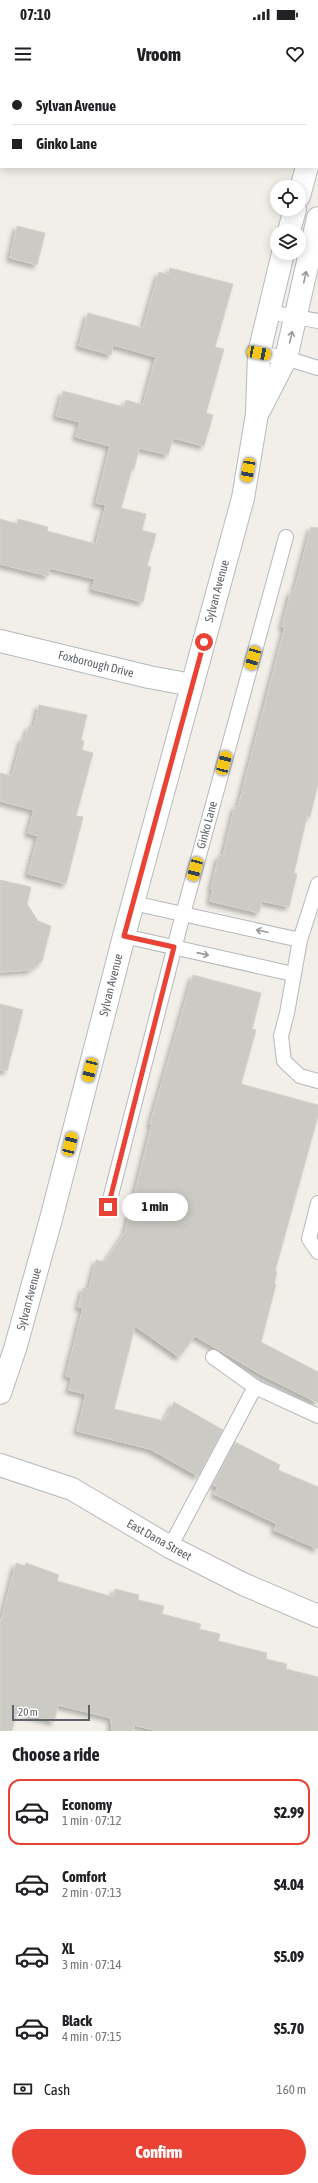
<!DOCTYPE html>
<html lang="en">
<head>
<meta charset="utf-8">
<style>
	:root { --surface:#fff; --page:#f2f2f2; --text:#202124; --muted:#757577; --line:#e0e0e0; --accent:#ea4335 }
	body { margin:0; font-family:"Asap Condensed",sans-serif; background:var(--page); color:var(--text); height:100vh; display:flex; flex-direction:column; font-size:15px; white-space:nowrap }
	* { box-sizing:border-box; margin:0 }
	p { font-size:13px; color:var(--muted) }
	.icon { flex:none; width:22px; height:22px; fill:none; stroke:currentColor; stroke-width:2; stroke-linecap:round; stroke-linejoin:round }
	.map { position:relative; height:1651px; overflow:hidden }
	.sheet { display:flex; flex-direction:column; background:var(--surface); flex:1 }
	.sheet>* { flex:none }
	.top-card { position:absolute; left:0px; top:0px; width:318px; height:88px; box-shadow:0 2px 10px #0003; display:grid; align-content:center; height:88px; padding:0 12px; background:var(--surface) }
	.buttons { position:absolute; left:270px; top:100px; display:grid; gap:8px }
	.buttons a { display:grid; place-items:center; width:36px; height:36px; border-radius:50%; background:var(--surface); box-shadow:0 2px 10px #0003; font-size:20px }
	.scale { position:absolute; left:12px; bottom:10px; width:78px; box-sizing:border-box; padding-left:4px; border:2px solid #5f6368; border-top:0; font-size:11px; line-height:14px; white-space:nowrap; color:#5f6368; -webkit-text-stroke:3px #fff; paint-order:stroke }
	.end { position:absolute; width:18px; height:18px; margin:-9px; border:5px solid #ea4335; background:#fff; box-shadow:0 0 0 2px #fff }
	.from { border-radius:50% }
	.bubble { position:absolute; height:28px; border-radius:14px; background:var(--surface); box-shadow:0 2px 10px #0003; font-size:13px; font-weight:800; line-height:28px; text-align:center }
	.car { position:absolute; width:12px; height:24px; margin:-12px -6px; border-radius:5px; box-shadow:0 0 3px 1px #0007; background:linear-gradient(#f5c518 24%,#345 0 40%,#f5c518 0 76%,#345 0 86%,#f5c518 0) }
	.top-card b { display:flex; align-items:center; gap:14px; height:38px; font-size:15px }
	.top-card b+b { border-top:1px solid var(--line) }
	.top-card i { width:10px; height:10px; background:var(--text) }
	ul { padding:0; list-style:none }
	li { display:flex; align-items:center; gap:12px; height:66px; margin:0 8px 6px; padding:0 4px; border:2px solid transparent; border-radius:12px }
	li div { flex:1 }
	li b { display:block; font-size:15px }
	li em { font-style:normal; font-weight:800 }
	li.current { border-color:var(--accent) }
	li>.icon { width:36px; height:36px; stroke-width:1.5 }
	h2 { padding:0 12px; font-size:18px; line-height:48px }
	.pay { display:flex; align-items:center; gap:10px; height:44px; padding:0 12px; font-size:15px }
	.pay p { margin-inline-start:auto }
	.action { display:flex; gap:8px; margin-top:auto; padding:8px 12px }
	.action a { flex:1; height:46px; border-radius:24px; background:var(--accent); color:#fff; font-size:16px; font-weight:800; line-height:46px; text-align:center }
	.status { display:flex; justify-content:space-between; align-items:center; height:28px; padding:0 20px; background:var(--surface); direction:ltr }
	.status svg { height:11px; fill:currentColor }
	header { display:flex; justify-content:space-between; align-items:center; height:52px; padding:0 12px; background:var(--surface); font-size:18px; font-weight:800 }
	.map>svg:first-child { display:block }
	.building { fill:#cccac5; stroke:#d6d1c6; filter:url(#shadow) }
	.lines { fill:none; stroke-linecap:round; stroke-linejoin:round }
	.lane-casing { stroke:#b5b8bc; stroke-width:16 }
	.street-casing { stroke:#b5b8bc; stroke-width:24 }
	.secondary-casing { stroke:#b6babf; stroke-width:24 }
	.lane { stroke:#fff; stroke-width:14 }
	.street { stroke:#fff; stroke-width:22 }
	.secondary { stroke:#fff; stroke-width:22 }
	.oneway { stroke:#979a9d }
	.route { stroke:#ea4335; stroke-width:5 }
	.labels { text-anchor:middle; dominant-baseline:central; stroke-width:3; stroke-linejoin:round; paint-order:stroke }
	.street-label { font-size:12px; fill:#5f6368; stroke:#fff }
</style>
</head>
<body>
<div class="status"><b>07:10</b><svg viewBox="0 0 49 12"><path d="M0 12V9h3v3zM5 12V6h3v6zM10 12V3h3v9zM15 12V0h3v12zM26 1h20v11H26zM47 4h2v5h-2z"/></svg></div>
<header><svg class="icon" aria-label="menu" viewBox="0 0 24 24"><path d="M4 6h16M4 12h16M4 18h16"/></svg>Vroom<svg class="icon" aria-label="heart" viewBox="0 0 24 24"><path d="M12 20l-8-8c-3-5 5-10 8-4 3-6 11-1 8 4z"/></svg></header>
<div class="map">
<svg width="318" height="1651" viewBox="0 0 318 1651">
	<defs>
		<filter id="shadow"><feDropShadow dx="-3.5" dy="3.5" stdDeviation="2" flood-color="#0004"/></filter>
	</defs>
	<rect width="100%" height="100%" fill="#f1efe8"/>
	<g class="building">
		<polygon points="17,146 45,153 37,185 10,178"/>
		<polygon points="170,188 233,204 215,267 224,269 206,333 213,335 204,366 173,358 168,375 139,368 134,389 132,389 121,428 146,434 142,450 156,454 147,486 151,487 143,522 92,509 95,499 50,488 48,496 0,484 0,439 17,444 18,439 48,447 47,451 96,464 106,425 96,423 110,366 76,357 80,342 56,336 63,311 124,327 126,320 143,325 156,277 113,265 111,275 79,266 88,233 143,248 159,192 168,195"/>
		<polygon points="311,447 318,448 318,704 310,737 307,736 294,793 297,794 289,827 262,821 259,833 210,821 213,809 211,809 219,775 223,776 235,726 238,727 285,547 282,547 291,511 294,512"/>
		<polygon points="39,625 87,635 81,660 84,661 82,670 93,673 76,736 83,737 66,804 28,794 38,756 28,753 34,730 0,721 0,693 12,696 22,659 25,659 29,646 34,647"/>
		<polygon points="0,800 31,807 27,824 38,841 51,846 42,881 30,890 0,892"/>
		<polygon points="193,895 261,913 252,949 256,950 241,1004 318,1025 318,1036 275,1191 277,1192 274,1204 276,1204 261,1262 318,1292 318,1323 262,1295 195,1256 179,1277 135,1246 114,1329 164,1341 174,1322 223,1350 198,1396 150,1369 77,1351 86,1314 69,1310 72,1297 66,1296 83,1228 78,1227 83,1208 89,1209 96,1180 105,1182 125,1152 152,1044 150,1044"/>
		<polygon points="0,924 23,930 7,991 0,990"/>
		<polygon points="235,1362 280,1385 278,1390 318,1407 318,1469 274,1450 277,1444 214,1414 218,1407 213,1405"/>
		<polygon points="16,1483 25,1486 26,1483 59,1495 57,1501 113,1517 115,1509 139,1515 138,1520 164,1526 162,1534 201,1544 199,1549 220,1554 218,1561 267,1573 266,1579 287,1584 286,1589 318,1597 318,1651 158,1651 134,1645 133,1651 112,1651 111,1638 58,1625 54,1642 17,1631 12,1651 0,1651 0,1544"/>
	</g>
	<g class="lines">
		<defs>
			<g id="lane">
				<polyline points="269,232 318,241"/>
				<polyline points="259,273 286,278 318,288"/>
				<polyline points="318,804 300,860 287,933 281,956 284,981 300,996 318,1001"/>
				<polyline points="133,823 300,860"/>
				<polyline points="124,856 293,894"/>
				<polyline points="318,1123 309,1159 318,1172"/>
				<polyline points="108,1127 183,834 286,457"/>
				<polyline points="213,1277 255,1307 318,1336"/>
				<polyline points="170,1467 255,1307"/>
			</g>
			<g id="street">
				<polyline points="0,561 149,597 192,605"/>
				<polyline points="0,1385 72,1409 170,1467 243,1504 318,1536"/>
			</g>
			<g id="secondary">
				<polyline points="189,0 193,1"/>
				<polyline points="317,51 318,47"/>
				<polyline points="299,116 307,87"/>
				<polyline points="289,151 295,129"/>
				<polyline points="260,329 286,278 318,138"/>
				<polyline points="0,1313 15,1269 51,1139 124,856 243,418 257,334 259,273 283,173"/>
			</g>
		</defs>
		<use href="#lane" class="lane-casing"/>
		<use href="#street" class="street-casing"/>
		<use href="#secondary" class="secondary-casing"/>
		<use href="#lane" class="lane"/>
		<use href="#street" class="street"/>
		<use href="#secondary" class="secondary"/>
	</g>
	<defs><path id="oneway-shaft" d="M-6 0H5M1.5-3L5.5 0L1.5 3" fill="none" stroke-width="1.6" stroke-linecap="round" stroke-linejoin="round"/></defs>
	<g class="oneway">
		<use href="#oneway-shaft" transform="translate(305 197) rotate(-78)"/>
		<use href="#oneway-shaft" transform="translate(291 257) rotate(-77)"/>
		<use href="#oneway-shaft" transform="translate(262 851) rotate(-168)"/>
		<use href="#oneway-shaft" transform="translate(203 874) rotate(13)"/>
	</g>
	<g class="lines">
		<polyline class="route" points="108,1127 174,867 124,856 204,562"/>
	</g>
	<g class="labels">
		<g class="street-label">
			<text transform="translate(217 511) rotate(-75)">Sylvan Avenue</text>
			<text transform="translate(96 584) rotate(14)">Foxborough Drive</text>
			<text transform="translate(207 745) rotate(-75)">Ginko Lane</text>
			<text transform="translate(111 905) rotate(-76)">Sylvan Avenue</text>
			<text transform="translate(29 1219) rotate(-75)">Sylvan Avenue</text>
			<text transform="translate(159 1460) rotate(29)">East Dana Street</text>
		</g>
	</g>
</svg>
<div class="buttons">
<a><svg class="icon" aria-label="locate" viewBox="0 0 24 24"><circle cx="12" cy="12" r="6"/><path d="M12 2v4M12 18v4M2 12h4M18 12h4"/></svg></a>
<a><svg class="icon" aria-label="layers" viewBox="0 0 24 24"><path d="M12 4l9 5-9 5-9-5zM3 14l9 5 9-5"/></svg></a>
</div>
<div class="scale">20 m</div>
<i class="end from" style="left:204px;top:562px"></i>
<i class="end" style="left:108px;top:1127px"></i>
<div class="bubble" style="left:122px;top:1113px;width:66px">1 min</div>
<i class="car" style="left:259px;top:273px;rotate:101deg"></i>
<i class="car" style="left:248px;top:390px;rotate:190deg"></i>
<i class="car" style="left:253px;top:578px;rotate:196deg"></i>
<i class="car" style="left:224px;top:683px;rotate:15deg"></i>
<i class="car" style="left:195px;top:789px;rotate:195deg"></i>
<i class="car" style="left:90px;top:990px;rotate:194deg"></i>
<i class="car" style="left:70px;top:1064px;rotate:14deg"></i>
<div class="top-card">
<b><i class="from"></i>Sylvan Avenue</b>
<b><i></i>Ginko Lane</b>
</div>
</div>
<section class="sheet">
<h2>Choose a ride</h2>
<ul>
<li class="current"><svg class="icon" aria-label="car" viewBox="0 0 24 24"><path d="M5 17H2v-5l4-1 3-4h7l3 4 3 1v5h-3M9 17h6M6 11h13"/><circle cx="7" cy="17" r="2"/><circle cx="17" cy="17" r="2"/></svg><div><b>Economy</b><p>1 min · 07:12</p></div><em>$2.99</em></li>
<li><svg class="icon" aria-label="car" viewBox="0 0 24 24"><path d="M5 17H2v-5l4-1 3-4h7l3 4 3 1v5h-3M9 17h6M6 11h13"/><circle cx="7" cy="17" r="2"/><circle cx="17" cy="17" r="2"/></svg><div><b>Comfort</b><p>2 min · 07:13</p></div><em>$4.04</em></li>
<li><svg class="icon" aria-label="car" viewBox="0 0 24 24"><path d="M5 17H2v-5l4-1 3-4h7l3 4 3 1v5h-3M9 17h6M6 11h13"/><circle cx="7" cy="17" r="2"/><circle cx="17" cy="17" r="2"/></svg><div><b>XL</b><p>3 min · 07:14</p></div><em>$5.09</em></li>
<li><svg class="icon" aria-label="car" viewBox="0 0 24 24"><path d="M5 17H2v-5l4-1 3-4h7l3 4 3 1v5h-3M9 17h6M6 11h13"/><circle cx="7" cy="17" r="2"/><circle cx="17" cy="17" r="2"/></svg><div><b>Black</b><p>4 min · 07:15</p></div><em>$5.70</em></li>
</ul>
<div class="pay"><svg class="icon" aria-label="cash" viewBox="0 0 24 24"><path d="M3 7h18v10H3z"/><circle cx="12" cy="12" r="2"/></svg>Cash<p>160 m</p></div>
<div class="action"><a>Confirm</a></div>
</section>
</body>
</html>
